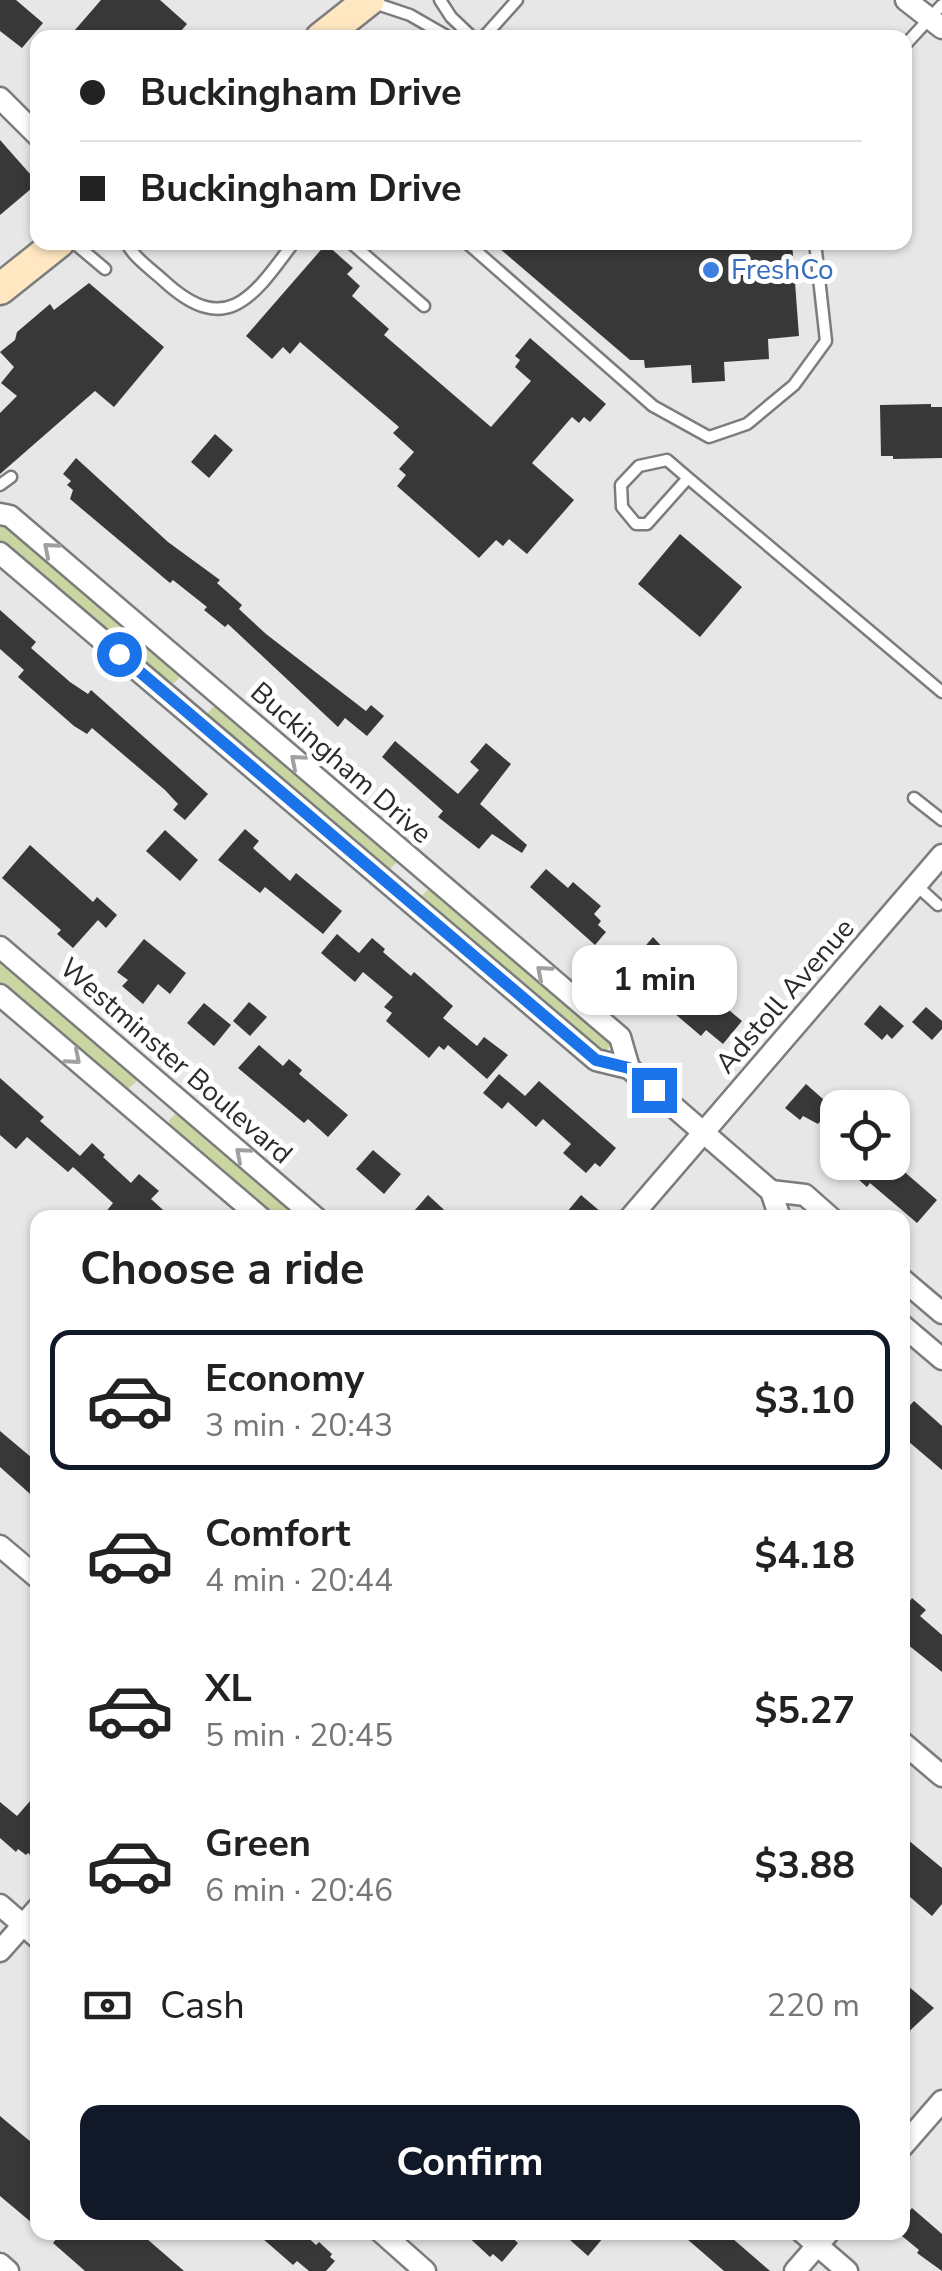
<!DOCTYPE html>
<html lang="en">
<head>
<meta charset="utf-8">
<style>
	:root { --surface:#fff; --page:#f2f2f2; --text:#222; --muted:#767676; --line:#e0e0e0; --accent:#111827 }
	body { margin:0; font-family:"Nunito Sans",sans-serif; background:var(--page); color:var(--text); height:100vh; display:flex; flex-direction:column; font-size:38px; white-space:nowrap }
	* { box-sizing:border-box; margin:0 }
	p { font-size:32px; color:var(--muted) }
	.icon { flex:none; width:55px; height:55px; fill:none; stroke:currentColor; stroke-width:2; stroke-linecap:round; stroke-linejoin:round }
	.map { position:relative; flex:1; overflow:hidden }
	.side { position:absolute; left:30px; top:1210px; width:880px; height:1030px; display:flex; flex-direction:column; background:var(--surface); border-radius:20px; box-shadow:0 2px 8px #0004 }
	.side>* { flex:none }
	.guide { position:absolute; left:30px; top:30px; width:882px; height:220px; border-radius:20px; box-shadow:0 2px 8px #0004; display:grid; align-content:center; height:220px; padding:0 50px; background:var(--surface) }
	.controls { position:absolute; left:820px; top:1090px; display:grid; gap:20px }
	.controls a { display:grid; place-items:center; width:90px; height:90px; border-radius:20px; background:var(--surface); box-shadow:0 2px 8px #0004; font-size:50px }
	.end { position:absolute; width:45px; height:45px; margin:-22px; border:12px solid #1a73e8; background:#fff; box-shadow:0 0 0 5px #fff }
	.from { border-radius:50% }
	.bubble { position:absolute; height:70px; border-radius:20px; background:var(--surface); box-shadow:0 2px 8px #0004; font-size:32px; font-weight:700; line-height:70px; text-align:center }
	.guide b { display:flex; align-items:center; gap:35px; height:95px; font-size:38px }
	.guide b+b { border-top:2px solid var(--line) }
	.guide i { width:25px; height:25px; background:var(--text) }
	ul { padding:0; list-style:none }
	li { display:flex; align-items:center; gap:30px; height:140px; margin:0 20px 15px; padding:0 30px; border:5px solid transparent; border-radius:20px }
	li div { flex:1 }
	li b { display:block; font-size:38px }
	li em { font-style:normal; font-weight:700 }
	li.active { border-color:var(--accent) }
	li>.icon { width:90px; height:90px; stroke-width:1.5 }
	h2 { padding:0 50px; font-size:45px; line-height:120px }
	.pay { display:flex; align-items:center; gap:25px; height:110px; padding:0 50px; font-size:38px }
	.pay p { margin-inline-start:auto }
	.action { display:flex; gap:20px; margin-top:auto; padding:20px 50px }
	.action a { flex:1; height:115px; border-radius:20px; background:var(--accent); color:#fff; font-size:40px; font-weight:700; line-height:115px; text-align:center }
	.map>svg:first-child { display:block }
	.green { fill:#cad6a2 }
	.building { fill:#393839 }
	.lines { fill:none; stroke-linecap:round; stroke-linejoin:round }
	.lane-casing { stroke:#7c7c7d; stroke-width:15 }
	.street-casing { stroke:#7c7c7d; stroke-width:25 }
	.secondary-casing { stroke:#7c7c7d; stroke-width:35 }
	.lane { stroke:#fff; stroke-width:10 }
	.street { stroke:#fff; stroke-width:20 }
	.secondary { stroke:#fee7c1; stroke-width:30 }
	.oneway { stroke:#a0a0a0 }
	.route { stroke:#1a73e8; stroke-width:12 }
	.shop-dot { fill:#3f7fe0; stroke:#fff; stroke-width:4 }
	.labels { text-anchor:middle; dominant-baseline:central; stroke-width:10; stroke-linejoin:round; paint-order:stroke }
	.shop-label { font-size:28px; fill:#366cbe; stroke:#fff; text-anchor:start }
	.street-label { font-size:28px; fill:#2b2b2b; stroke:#fff }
</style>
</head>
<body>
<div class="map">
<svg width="942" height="2271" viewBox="0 0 942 2271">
	<rect width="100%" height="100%" fill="#e7e7e8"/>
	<g class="green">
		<polygon points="0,522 6,523 178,670 179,678 174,683 164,681 0,541"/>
		<polygon points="213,707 222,709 395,856 396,863 390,869 381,867 209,720 208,713"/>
		<polygon points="427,890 437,892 609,1039 610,1046 605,1052 595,1050 423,903 422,896"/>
		<polygon points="0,958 135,1073 136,1082 128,1089 119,1088 0,984"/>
		<polygon points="175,1114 184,1115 303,1217 273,1217 170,1128 169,1120"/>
	</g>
	<g class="building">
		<polygon points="0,0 16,0 43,23 22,48 0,31"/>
		<polygon points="101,0 160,0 187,24 175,38 68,38"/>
		<polygon points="0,140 38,183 0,215"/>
		<polygon points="492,242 792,242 799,336 768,339 769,359 724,362 725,381 692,383 691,365 645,368 644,360 630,360"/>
		<polygon points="326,244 353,268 347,274 360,286 352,296 389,329 384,335 491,427 531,381 515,367 520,360 515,356 530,338 606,404 590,422 584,417 579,423 572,417 532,463 574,500 527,554 509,539 503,546 496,540 479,558 397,486 406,475 399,469 414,452 393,433 399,427 300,342 290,354 283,347 272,359 246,336"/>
		<polygon points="89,283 164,347 114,407 95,391 0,474 0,413 17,396 1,383 14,367 0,352 15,340 17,332 50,304 54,310"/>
		<polygon points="931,404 931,407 942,407 942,458 893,459 893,456 881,456 880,405"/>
		<polygon points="215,434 233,450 209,478 191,462"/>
		<polygon points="76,458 168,542 220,580 217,583 242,605 239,609 266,634 366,711 371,705 384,716 367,736 345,718 338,727 228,624 225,627 204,610 207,607 173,580 170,583 70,499 73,490 67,485 71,481 63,474"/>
		<polygon points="680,534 742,587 700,637 638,584"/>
		<polygon points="0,610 36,642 31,648 70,682 88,694 91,690 208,794 185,820 173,810 178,804 165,790 92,728 87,734 74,726 18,677 24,670 0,649"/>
		<polygon points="395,741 458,794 479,770 470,762 486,743 511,764 480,804 527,845 522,853 492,834 479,849 438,817 443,811 382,757"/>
		<polygon points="245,829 259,841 253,848 290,881 296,873 342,911 323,934 265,887 260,893 218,860"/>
		<polygon points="165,830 198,860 180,881 146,851"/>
		<polygon points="30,845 93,902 97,897 117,915 106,928 98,920 73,948 57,934 61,930 2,878"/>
		<polygon points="546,869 568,888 573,882 601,906 594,914 601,921 598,925 606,932 595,945 530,887"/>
		<polygon points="337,934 359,953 372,938 385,949 383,952 411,976 414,972 453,1006 443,1018 477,1046 484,1037 508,1055 487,1079 448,1045 444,1050 439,1046 429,1058 386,1021 392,1013 384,1007 393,997 363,972 355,982 321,953"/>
		<polygon points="653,937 694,981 742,1021 723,1044 706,1030 701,1036 647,990 651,984 629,965"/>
		<polygon points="144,939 186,973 170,994 158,984 143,1004 122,986 128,980 117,972"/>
		<polygon points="249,1002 267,1017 250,1036 233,1021"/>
		<polygon points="204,1003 231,1025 214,1046 187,1023"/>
		<polygon points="880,1005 904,1026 892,1039 887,1034 882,1040 864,1024"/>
		<polygon points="926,1007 942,1021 942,1029 932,1040 912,1022"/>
		<polygon points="259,1045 283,1066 289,1059 302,1070 299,1074 348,1115 328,1137 308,1119 304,1123 238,1068"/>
		<polygon points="499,1074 525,1096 539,1081 616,1148 600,1167 595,1163 586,1173 563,1153 571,1144 543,1119 536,1127 508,1102 502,1109 483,1093"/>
		<polygon points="0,1078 44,1117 40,1121 80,1156 92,1143 105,1155 103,1157 131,1183 139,1174 159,1191 151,1199 172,1218 101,1218 113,1203 73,1167 68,1172 27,1137 16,1149 0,1135"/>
		<polygon points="806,1084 832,1107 818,1124 803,1116 800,1120 785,1108"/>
		<polygon points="373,1150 401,1174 384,1194 356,1169"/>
		<polygon points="859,1162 893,1162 937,1200 917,1223 870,1183 867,1187 850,1172"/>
		<polygon points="428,1195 453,1218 408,1218"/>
		<polygon points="581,1195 608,1218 562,1218"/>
		<polygon points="914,1401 942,1426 942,1470 902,1436 902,1414"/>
		<polygon points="0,1431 38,1463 38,1501 0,1467"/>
		<polygon points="912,1598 926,1610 920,1616 942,1635 942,1672 902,1640 902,1601 907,1605"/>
		<polygon points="38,1792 38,1861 28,1853 26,1855 18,1849 16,1852 0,1838 0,1802 17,1816"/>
		<polygon points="902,1835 942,1868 942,1904 932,1916 902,1890"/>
		<polygon points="902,1981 934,2008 902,2038"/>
		<polygon points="0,2116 38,2148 38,2228 0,2196"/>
		<polygon points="912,2208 942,2234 942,2271 917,2253 919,2250 902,2236 902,2219"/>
		<polygon points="62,2232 139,2232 184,2271 85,2271 53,2243"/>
		<polygon points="255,2232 302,2232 316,2245 319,2242 332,2254 330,2257 335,2261 326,2271 309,2271 297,2261 293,2265"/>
		<polygon points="463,2232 506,2232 518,2243 502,2262 493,2254 490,2257"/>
		<polygon points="561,2232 608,2232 588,2256"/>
		<polygon points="679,2232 725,2232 770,2271 724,2271"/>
	</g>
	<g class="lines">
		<defs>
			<g id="lane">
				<polyline points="440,0 451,17 473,38"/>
				<polyline points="374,3 410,15 450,38"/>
				<polyline points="483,38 517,0"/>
				<polyline points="905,45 942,5"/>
				<polyline points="73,242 105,269"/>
				<path d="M126,242C134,258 151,269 164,281C225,337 252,299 291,246V242"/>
				<polyline points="350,242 424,306"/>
				<polyline points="466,242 653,406 709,437 747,424 794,385 826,341 815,242"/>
				<polyline points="688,478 647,524 636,524 622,507 621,485 639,466 667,460 688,478 942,692"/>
				<polyline points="0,485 11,477"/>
				<polyline points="914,798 942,820"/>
				<polyline points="916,885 938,905"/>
			</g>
			<g id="street">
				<polyline points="906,0 942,28"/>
				<polyline points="0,98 38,136"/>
				<polyline points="0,514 10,516 620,1037 629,1068"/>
				<polyline points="0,553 596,1060 629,1068 771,1191 780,1218"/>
				<polyline points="0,947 316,1218"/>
				<polyline points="0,995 261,1218"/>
				<polyline points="771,1191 805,1195 831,1218"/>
				<polyline points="630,1218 942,855"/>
				<polyline points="902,1279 942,1313"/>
				<polyline points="902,1325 942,1359"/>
				<polyline points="0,1546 38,1578"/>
				<polyline points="902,1742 942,1776"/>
				<polyline points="0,1905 38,1938"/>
				<polyline points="0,1951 38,1908"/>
				<polyline points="902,2147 942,2101"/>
				<polyline points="381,2232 425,2271"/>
				<polyline points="802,2232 847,2271"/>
				<polyline points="0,2264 8,2271"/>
				<polyline points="795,2271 829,2232"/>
			</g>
			<g id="secondary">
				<polyline points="321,38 369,0"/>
				<polyline points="0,289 59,242"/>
			</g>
		</defs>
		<use href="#lane" class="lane-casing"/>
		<use href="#street" class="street-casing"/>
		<use href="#secondary" class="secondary-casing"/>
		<use href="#lane" class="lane"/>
		<use href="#street" class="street"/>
		<use href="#secondary" class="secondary"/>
	</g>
	<defs><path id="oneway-chevron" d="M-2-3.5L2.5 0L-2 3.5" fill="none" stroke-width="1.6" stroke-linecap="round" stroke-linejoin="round" transform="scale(2.5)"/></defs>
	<g class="oneway">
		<use href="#oneway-chevron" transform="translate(50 549) rotate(-139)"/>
		<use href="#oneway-chevron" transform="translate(297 761) rotate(-139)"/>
		<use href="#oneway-chevron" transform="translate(543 972) rotate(-139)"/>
		<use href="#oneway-chevron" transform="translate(74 1058) rotate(41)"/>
		<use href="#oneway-chevron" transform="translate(242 1154) rotate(-139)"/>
	</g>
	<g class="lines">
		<polyline class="route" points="119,654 596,1060 629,1068 654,1090"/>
	</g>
	<circle class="shop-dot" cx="711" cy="270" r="10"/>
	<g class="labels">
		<g class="shop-label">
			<text x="731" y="270">FreshCo</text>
		</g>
		<g class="street-label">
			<text transform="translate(341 763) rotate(41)">Buckingham Drive</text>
			<text transform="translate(785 996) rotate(-49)">Adstoll Avenue</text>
			<text transform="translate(176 1061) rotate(41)">Westminster Boulevard</text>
		</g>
	</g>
</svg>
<div class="controls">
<a><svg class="icon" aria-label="locate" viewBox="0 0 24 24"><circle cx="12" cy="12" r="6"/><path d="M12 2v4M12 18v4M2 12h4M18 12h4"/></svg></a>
</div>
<i class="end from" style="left:119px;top:654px"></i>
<i class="end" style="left:654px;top:1090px"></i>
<div class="bubble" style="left:572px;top:945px;width:165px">1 min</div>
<div class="guide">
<b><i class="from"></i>Buckingham Drive</b>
<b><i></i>Buckingham Drive</b>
</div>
<section class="side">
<h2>Choose a ride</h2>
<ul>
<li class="active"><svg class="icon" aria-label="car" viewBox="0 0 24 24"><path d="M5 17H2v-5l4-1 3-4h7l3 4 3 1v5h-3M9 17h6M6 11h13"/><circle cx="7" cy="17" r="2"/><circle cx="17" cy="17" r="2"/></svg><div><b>Economy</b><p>3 min · 20:43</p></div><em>$3.10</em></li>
<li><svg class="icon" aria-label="car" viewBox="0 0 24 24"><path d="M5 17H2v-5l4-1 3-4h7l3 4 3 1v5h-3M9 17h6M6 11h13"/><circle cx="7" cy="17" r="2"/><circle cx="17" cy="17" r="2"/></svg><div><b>Comfort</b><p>4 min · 20:44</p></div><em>$4.18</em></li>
<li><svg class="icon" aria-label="car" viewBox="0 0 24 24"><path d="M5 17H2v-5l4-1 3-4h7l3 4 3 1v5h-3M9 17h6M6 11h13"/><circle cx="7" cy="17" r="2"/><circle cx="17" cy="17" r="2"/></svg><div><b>XL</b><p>5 min · 20:45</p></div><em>$5.27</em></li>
<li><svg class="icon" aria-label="car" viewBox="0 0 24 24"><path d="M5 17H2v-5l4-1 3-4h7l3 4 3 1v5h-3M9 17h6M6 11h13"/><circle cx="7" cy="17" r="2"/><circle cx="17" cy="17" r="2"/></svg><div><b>Green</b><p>6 min · 20:46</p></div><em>$3.88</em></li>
</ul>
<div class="pay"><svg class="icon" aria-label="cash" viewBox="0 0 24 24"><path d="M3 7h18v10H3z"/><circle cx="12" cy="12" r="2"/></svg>Cash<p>220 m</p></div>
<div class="action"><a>Confirm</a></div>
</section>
</div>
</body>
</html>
